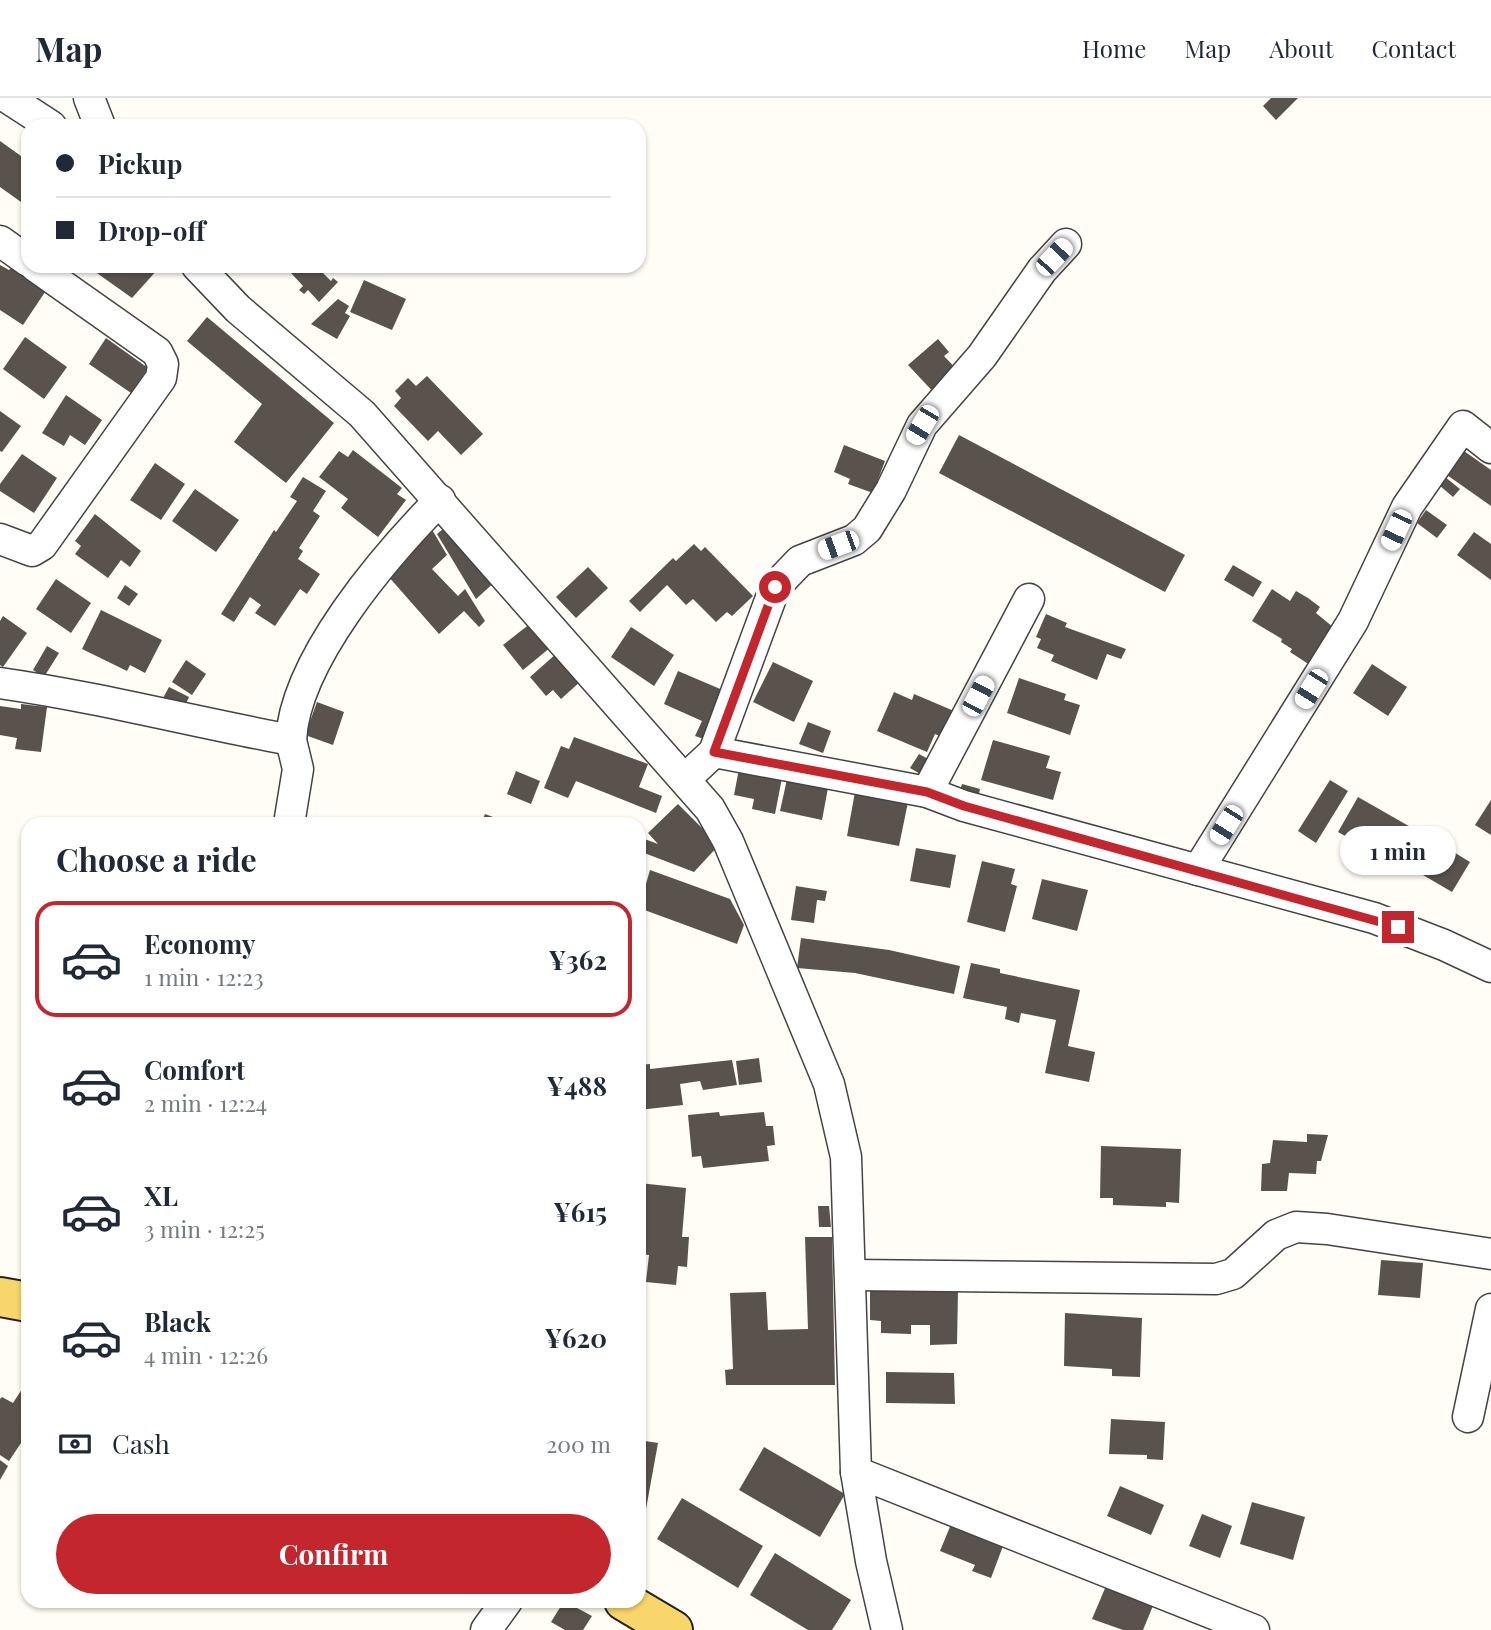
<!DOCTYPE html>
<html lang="en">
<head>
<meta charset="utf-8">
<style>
	:root { --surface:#fff; --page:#f2f2f3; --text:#1f2937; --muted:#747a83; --line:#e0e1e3; --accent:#c4262e }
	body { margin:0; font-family:"Playfair Display",serif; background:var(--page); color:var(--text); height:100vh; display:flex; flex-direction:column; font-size:26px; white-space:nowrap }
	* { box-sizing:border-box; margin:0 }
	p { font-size:23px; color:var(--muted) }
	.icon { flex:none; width:38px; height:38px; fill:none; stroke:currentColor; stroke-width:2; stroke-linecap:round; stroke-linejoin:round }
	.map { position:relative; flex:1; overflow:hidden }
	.sheet { position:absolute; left:21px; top:719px; width:625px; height:791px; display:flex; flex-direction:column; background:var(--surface); border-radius:21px; box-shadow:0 2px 5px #0004 }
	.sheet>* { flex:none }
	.banner { position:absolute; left:21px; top:21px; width:625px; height:154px; border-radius:21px; box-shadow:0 2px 5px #0004; display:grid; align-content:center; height:154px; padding:0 35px; background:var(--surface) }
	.end { position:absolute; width:32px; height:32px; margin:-16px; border:9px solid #c4262e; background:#fff; box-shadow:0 0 0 4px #fff }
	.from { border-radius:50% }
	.bubble { position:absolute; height:49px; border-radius:24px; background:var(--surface); box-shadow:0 2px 5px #0004; font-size:23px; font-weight:700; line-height:49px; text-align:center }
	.car { position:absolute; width:21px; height:42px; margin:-21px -10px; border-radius:9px; box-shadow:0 0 5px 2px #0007; background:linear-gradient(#fff 24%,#345 0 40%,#fff 0 76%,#345 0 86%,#fff 0) }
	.banner b { display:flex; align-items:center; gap:24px; height:66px; font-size:26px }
	.banner b+b { border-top:2px solid var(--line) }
	.banner i { width:18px; height:18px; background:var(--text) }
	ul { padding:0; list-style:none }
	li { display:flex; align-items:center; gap:21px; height:116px; margin:0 14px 10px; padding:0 21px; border:4px solid transparent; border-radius:21px }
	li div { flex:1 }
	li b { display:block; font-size:26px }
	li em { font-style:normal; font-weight:700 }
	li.selected { border-color:var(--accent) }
	li>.icon { width:63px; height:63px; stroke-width:1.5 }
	h2 { padding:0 35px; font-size:32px; line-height:84px }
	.pay { display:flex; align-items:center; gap:18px; height:77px; padding:0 35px; font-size:26px }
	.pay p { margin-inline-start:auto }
	.button { display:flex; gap:14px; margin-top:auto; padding:14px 35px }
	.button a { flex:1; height:80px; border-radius:42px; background:var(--accent); color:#fff; font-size:28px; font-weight:700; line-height:80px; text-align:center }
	header { display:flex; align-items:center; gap:42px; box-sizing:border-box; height:98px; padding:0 35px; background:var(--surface); border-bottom:2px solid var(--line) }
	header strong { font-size:33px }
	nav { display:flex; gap:38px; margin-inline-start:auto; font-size:24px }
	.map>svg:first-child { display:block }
	.building { fill:#5a524d }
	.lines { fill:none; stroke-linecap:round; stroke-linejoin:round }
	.minor-casing { stroke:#444; stroke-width:33 }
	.major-casing { stroke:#222; stroke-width:42 }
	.minor { stroke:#fff; stroke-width:30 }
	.major { stroke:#f9d66b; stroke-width:38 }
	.route { stroke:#c4262e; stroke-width:9 }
</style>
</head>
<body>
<header>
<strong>Map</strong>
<nav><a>Home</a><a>Map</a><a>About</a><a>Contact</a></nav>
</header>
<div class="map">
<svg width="1491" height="1532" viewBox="0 0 1491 1532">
	<rect width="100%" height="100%" fill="#fffdf5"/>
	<g class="building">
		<polygon points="1271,0 1298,0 1276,22 1263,8"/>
		<polygon points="0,43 28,63 28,109 0,89"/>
		<polygon points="0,167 9,172 13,168 47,191 23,227 0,212"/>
		<polygon points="87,168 153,168 158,171 132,200"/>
		<polygon points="297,168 316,168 331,183 333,180 338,184 319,204 308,192 304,196 299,192 303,188 291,175"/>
		<polygon points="364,182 406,201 392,232 350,214"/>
		<polygon points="338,201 349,208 345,215 350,218 337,241 311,226"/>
		<polygon points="207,219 334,325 286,385 234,344 262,306 187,243"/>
		<polygon points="25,239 67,269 44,301 3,271"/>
		<polygon points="106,240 148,270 131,295 89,266"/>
		<polygon points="938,241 949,254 944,258 962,277 938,299 908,267"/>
		<polygon points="427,278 483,336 461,357 438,333 428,343 394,308 401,300 395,293 408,280 416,288"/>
		<polygon points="66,297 102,322 85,347 70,337 64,348 42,335"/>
		<polygon points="0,313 21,328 2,354 0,353"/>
		<polygon points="959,337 1185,457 1165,494 939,375"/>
		<polygon points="844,347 885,363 873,395 848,386 850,381 834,374"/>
		<polygon points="353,352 402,390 397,396 406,402 378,439 341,410 348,401 319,379 339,353 348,359"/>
		<polygon points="1464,353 1491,372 1491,408 1447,377"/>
		<polygon points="22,356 57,380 34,415 0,393 0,386"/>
		<polygon points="155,365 185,386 161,422 130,402"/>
		<polygon points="303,379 326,393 313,413 320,418 299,450 303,453 298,461 320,476 307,496 300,491 275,528 255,515 261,507 250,499 234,524 221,516 274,432 276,434 297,403 290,399"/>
		<polygon points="1445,379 1460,391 1453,399 1439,387"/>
		<polygon points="195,391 239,422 216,454 172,423"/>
		<polygon points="1426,412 1447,427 1437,440 1417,425"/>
		<polygon points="95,416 141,453 130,469 121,462 108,480 75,456 81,448 75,443"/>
		<polygon points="449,426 497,482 476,501 437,436"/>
		<polygon points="431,430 447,457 432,471 458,498 465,491 485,523 479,529 464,513 439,536 388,478"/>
		<polygon points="1474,434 1491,446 1491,482 1457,457"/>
		<polygon points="694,446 701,453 705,449 753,498 732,518 727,514 716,524 693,501 686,507 667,487 640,514 629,503 673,460 676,463"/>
		<polygon points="1233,467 1262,484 1253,499 1224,482"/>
		<polygon points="588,469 608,490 576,520 556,499"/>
		<polygon points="56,481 91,505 71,535 36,511"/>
		<polygon points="125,487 138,496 129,508 117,500"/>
		<polygon points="1272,491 1290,503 1296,493 1308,500 1320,509 1316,515 1339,534 1316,571 1290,554 1292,551 1281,544 1282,541 1252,523"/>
		<polygon points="101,512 162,542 145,575 130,567 127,573 82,551"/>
		<polygon points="1046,516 1067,525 1065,529 1126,551 1121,561 1107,556 1097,582 1051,563 1054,557 1037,550 1041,541 1036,539"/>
		<polygon points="3,518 27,535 3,569 0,567 0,523"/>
		<polygon points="531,525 551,549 523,572 503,547"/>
		<polygon points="631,529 674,557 654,588 611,559"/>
		<polygon points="47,548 59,555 44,579 33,572"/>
		<polygon points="557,555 581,583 561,601 553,592 546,598 530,579"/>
		<polygon points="186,562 206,576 192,597 172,584"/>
		<polygon points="773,564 813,583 794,624 753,604"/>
		<polygon points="1372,566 1407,589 1388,618 1353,595"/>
		<polygon points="678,573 725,593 704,641 695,638 702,623 664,606"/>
		<polygon points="1019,580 1066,596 1064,602 1080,607 1070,637 1007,615"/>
		<polygon points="169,589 189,599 183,612 162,602"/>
		<polygon points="894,594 912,602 914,596 954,613 942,639 935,636 927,654 877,633"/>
		<polygon points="317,604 344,614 333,647 305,637"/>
		<polygon points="21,606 47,609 41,654 15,651 17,640 0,637 0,608 21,611"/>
		<polygon points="808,624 831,633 823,655 799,646"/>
		<polygon points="574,639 648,666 639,689 662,698 656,715 576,683 568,700 544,690 561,648 569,651"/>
		<polygon points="993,642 1050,658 1046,670 1061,674 1053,702 981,682"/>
		<polygon points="919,656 930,662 922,677 910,670"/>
		<polygon points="739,671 782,680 775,716 752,711 754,701 734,697"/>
		<polygon points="516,673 540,683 531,706 507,696"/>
		<polygon points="787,681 828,690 822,722 780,713"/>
		<polygon points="1330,682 1348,693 1316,745 1298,733"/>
		<polygon points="962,686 980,691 978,700 959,695"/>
		<polygon points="855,694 908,704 899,748 847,738"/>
		<polygon points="1358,699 1414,731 1394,766 1384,760 1378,770 1359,760 1365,749 1338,734"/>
		<polygon points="1491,702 1491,737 1475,727"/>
		<polygon points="678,706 719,747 694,774 639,753 639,739 658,746 648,735"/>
		<polygon points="485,716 511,726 481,726"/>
		<polygon points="1429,739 1470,764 1452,794 1411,770"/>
		<polygon points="916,750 956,757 950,790 910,783"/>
		<polygon points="982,763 1015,771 1011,786 1017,788 1005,834 967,824"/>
		<polygon points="650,772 730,801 744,827 737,846 639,810"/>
		<polygon points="1042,781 1088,792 1077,833 1032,821"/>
		<polygon points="796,788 827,793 825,803 817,802 814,825 791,822"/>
		<polygon points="801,840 889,852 960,868 954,896 855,875 797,870"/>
		<polygon points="971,865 1000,871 1000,875 1080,892 1068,948 1095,954 1089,984 1045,975 1056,922 1021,915 1019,925 1005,921 1007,909 963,900"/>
		<polygon points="759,960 762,984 739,987 736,963"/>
		<polygon points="732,962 737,987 703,992 700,983 680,986 683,1007 639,1012 639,967 650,966 650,971"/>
		<polygon points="719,1014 720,1018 764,1014 766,1028 773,1028 775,1047 767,1048 769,1063 703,1070 701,1058 692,1059 688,1017"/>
		<polygon points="1307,1036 1328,1037 1321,1063 1317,1063 1316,1076 1289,1075 1287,1093 1261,1093 1262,1066 1270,1065 1273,1042 1307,1044"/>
		<polygon points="1101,1048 1181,1051 1179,1105 1166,1104 1166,1109 1113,1107 1113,1100 1100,1100"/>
		<polygon points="639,1085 686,1090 682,1139 689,1139 687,1169 678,1168 676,1187 646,1184 649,1157 639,1156"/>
		<polygon points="818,1108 829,1108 831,1129 819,1129"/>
		<polygon points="805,1139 832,1139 835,1287 726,1287 725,1272 733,1271 730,1195 766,1194 768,1232 808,1231"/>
		<polygon points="1381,1162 1423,1165 1420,1200 1378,1197"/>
		<polygon points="870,1191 958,1193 957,1246 930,1247 930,1227 911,1227 911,1236 881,1235 881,1223 870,1222"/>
		<polygon points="1065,1215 1142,1220 1140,1279 1112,1278 1112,1271 1064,1268"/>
		<polygon points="886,1274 954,1275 955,1306 886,1305"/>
		<polygon points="24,1288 28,1290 28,1324 22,1333 27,1336 9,1363 0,1357 0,1301 2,1299 13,1305"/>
		<polygon points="1111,1321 1165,1324 1163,1362 1147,1361 1147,1357 1109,1356"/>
		<polygon points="639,1342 658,1345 640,1444 639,1444"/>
		<polygon points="764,1349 845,1396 820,1439 739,1392"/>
		<polygon points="0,1362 8,1368 0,1382"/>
		<polygon points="1120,1388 1164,1407 1151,1437 1107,1418"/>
		<polygon points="682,1400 763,1448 738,1490 657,1441"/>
		<polygon points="1252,1404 1305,1419 1293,1462 1240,1446"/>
		<polygon points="1202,1416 1232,1428 1220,1460 1189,1448"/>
		<polygon points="954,1419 1006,1440 991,1480 972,1473 975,1467 940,1453"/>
		<polygon points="775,1455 851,1502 832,1532 808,1532 750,1497"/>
		<polygon points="1106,1488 1157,1498 1143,1532 1123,1532 1092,1521"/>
		<polygon points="564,1503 592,1518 583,1532 565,1532 551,1524"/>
	</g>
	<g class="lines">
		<defs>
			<g id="minor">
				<polyline points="8,0 51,28"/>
				<polyline points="89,0 100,28"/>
				<polyline points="0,143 28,163"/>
				<polyline points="197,168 238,211 362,316 710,711 728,743 829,986 846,1059 856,1374 871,1463 887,1532"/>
				<polyline points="0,441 32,453 42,447 161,280 163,266 157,254 35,168"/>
				<path d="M0,585C98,599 194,624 291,642C295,562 385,458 440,402"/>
				<polyline points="714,654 775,489 800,463 854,442 867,431 891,392 922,327 982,258 1042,172 1066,146"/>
				<polyline points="685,681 714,654 927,694 964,708 1374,820 1444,847 1491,869"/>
				<polyline points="927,694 1029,501"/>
				<polyline points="289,726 298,671 291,642"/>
				<polyline points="1198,772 1353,523 1407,409 1463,328 1491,350"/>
				<polyline points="852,1177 1216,1181 1233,1176 1276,1137 1296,1129 1327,1131 1491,1156"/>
				<polyline points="1468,1319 1491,1211"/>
				<polyline points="856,1374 1254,1532"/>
				<polyline points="486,1532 507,1503"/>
			</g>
			<g id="major">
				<polyline points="0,1199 28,1204"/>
				<polyline points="624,1503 673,1532"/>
			</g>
		</defs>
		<use href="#minor" class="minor-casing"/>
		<use href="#major" class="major-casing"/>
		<use href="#minor" class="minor"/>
		<use href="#major" class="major"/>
	</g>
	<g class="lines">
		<polyline class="route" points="775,489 714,654 927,694 964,708 1398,829"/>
	</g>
</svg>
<i class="end from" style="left:775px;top:489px"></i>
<i class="end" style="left:1398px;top:829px"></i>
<div class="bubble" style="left:1340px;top:728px;width:116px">1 min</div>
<i class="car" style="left:1054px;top:159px;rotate:43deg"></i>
<i class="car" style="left:922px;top:327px;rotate:211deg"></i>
<i class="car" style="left:1396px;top:432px;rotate:205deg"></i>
<i class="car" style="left:838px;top:447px;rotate:250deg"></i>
<i class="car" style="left:1311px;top:591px;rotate:212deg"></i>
<i class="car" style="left:978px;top:598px;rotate:28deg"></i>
<i class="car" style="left:1226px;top:727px;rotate:212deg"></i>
<div class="banner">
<b><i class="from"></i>Pickup</b>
<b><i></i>Drop-off</b>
</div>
<section class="sheet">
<h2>Choose a ride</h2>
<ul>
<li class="selected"><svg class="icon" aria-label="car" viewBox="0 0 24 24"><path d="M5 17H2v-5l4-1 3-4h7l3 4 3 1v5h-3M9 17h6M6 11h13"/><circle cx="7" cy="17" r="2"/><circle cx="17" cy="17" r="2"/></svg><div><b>Economy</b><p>1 min · 12:23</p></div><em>¥362</em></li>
<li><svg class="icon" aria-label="car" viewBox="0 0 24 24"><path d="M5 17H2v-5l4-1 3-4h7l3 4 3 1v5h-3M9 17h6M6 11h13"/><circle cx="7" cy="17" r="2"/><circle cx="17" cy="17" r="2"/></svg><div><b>Comfort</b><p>2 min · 12:24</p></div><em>¥488</em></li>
<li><svg class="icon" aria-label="car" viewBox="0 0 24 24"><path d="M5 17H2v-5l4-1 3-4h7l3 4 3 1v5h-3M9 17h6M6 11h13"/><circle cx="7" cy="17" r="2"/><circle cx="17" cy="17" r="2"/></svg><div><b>XL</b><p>3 min · 12:25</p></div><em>¥615</em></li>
<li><svg class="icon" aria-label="car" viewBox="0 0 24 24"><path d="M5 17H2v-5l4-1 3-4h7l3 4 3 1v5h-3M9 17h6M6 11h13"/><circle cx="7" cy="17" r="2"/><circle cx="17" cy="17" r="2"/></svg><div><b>Black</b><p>4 min · 12:26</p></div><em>¥620</em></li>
</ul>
<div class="pay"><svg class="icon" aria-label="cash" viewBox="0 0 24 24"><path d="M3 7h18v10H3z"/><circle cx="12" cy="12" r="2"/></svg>Cash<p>200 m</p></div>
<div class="button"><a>Confirm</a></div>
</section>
</div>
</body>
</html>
